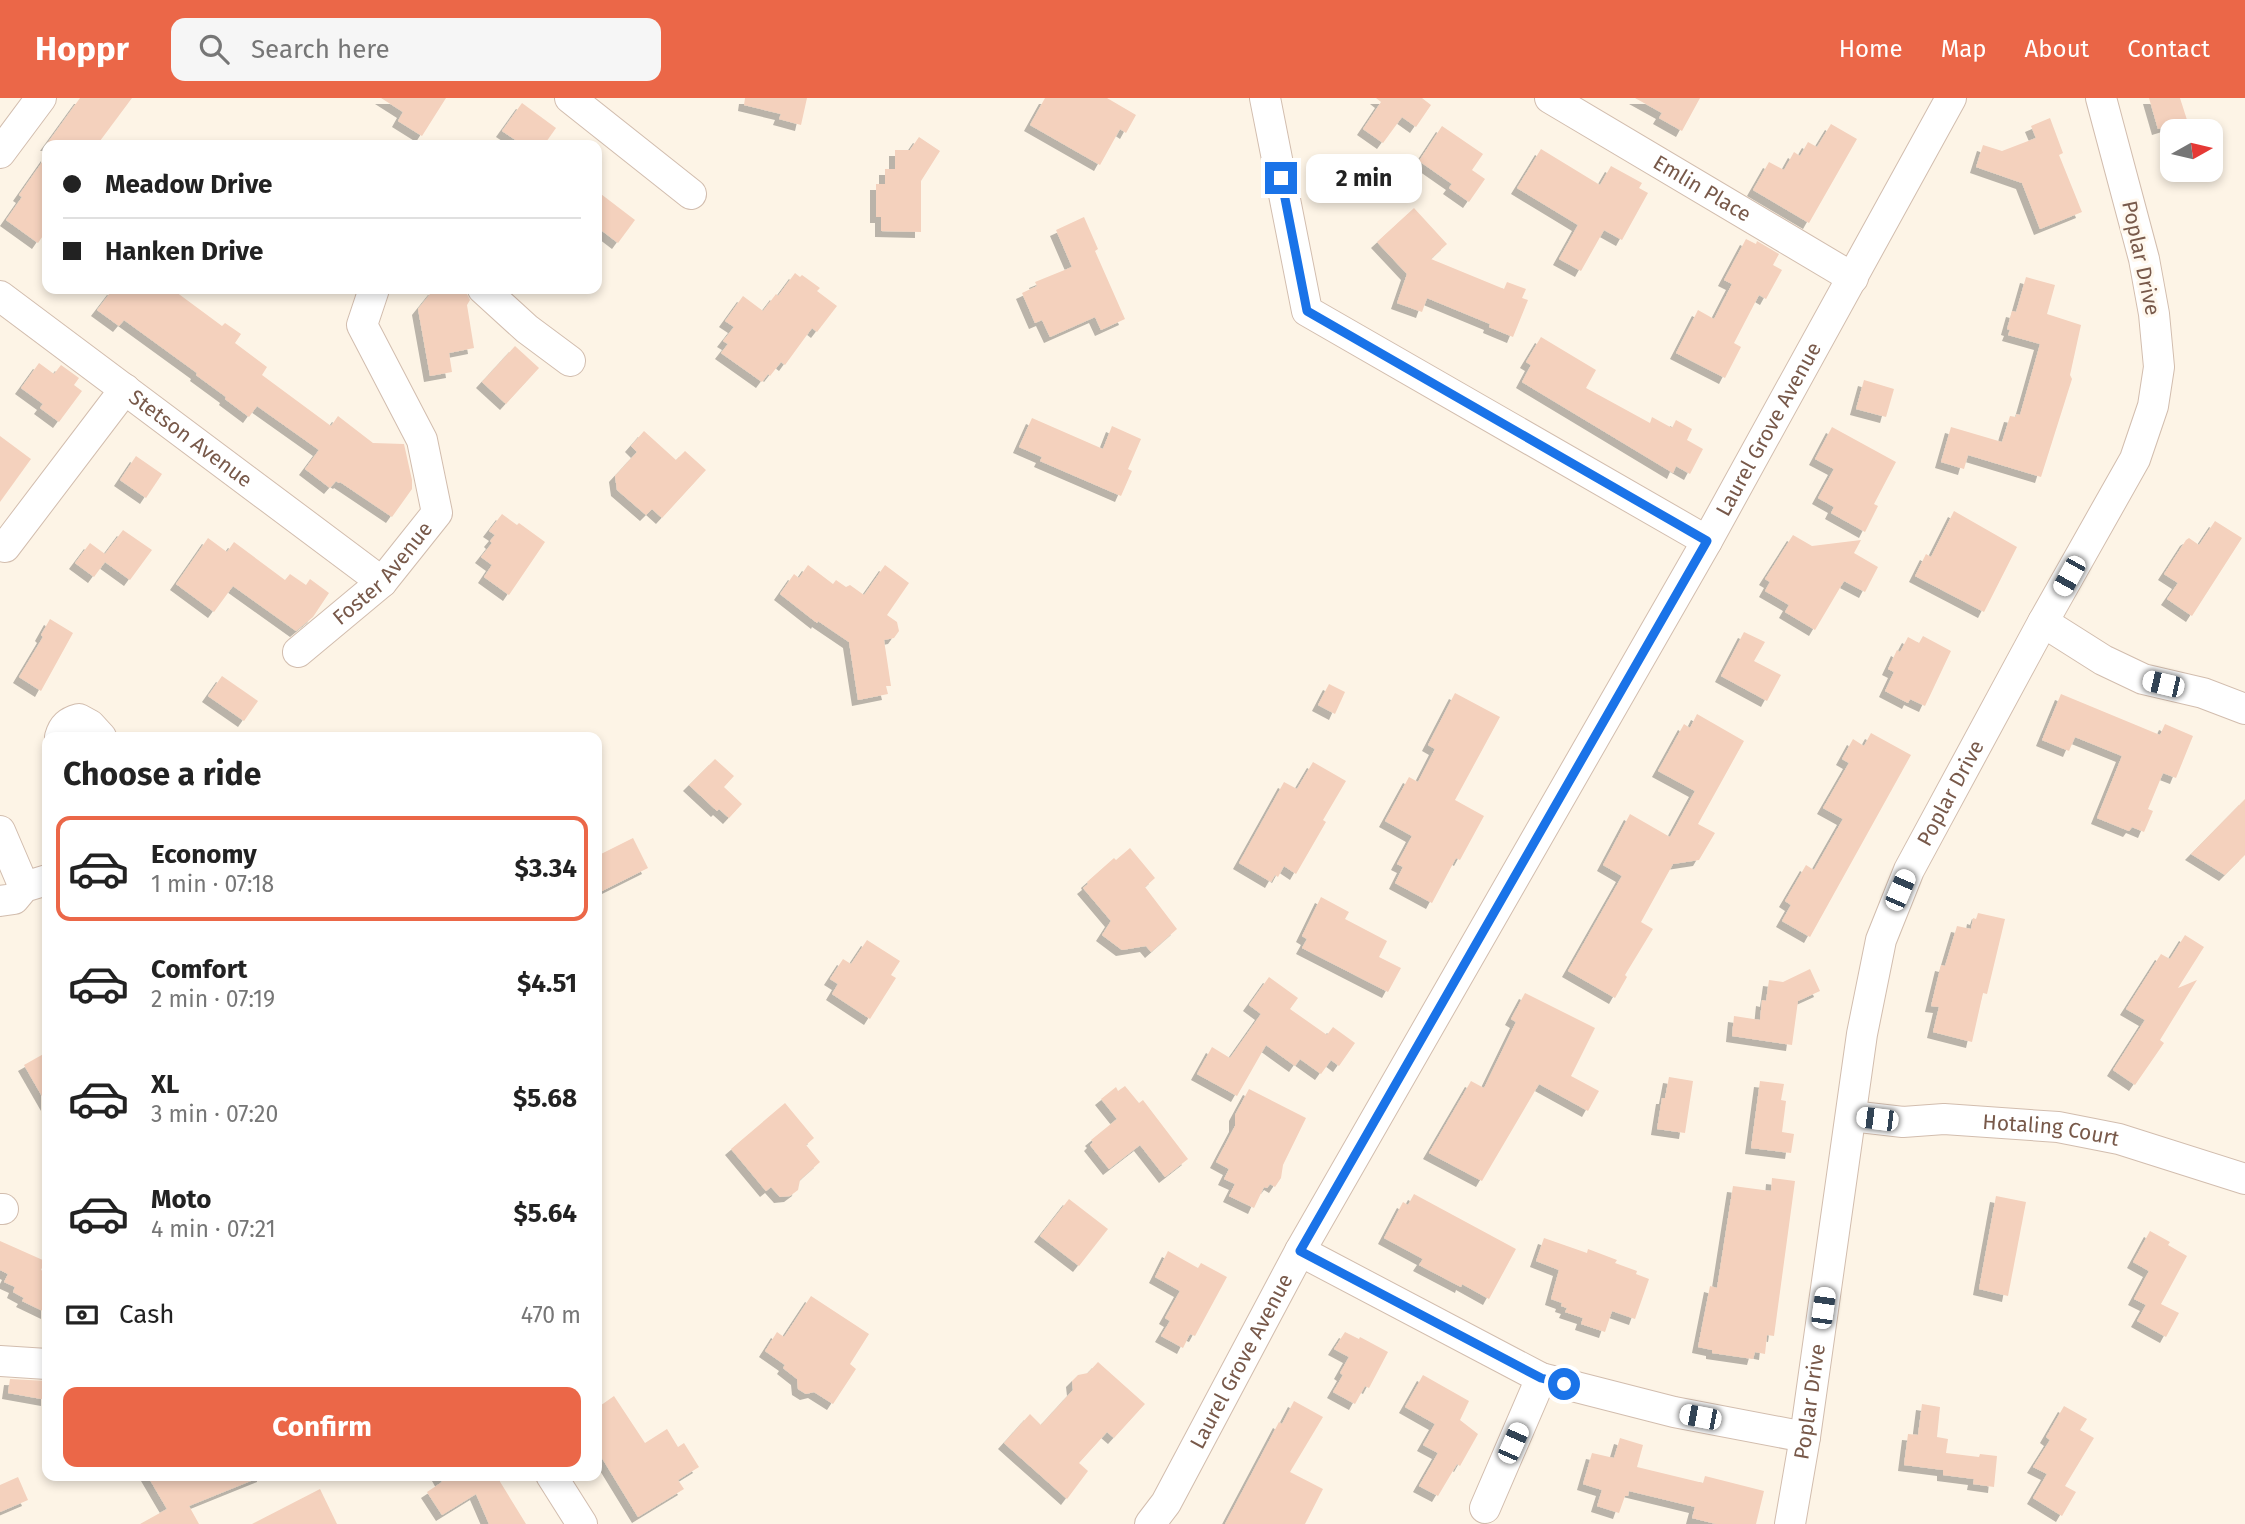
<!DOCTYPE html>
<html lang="en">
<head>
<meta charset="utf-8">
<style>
	:root { --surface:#fff; --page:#f6f6f6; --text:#222; --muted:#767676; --line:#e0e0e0; --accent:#eb6748 }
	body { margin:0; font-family:"Fira Sans",sans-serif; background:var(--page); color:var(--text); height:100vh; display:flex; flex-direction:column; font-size:26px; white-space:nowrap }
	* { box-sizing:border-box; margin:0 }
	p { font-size:23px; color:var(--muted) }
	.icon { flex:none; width:38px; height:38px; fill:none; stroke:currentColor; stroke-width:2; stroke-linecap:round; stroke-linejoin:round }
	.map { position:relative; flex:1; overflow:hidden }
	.sheet { position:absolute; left:42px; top:634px; width:560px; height:749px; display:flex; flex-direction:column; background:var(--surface); border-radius:14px; box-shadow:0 4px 10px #0003 }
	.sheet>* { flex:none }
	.guide { position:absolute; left:42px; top:42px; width:560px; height:154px; border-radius:14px; box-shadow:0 4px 10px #0003; display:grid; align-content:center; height:154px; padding:0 21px; background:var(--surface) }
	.needle { width:46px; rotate:82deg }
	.fabs { position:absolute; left:2160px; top:21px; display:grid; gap:14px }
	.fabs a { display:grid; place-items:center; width:63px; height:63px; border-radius:14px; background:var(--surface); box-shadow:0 4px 10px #0003; font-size:35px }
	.end { position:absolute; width:32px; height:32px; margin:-16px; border:9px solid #1a73e8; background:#fff; box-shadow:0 0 0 4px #fff }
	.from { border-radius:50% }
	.bubble { position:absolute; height:49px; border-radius:14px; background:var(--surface); box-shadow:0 4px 10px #0003; font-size:23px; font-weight:700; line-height:49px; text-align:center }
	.car { position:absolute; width:21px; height:42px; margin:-21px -10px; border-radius:9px; box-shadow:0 0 5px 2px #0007; background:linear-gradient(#fff 24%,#345 0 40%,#fff 0 76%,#345 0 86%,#fff 0) }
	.guide b { display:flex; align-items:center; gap:24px; height:66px; font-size:26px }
	.guide b+b { border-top:2px solid var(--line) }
	.guide i { width:18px; height:18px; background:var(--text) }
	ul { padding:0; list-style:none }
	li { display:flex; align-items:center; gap:21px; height:105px; margin:0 14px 10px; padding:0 7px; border:4px solid transparent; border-radius:14px }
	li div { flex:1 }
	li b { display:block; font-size:26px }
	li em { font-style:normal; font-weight:700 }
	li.active { border-color:var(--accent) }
	li>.icon { width:63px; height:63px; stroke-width:1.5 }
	h2 { padding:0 21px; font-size:32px; line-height:84px }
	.pay { display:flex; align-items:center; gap:18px; height:77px; padding:0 21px; font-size:26px }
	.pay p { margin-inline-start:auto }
	.primary-button { display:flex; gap:14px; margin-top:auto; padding:14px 21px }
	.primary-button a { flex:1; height:80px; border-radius:14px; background:var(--accent); color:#fff; font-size:28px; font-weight:700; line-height:80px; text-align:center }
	header { display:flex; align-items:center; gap:42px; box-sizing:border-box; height:98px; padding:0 35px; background:var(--accent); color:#fff }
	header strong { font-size:33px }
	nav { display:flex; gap:38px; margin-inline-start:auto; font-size:24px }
	.search { width:490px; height:63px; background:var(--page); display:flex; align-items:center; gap:18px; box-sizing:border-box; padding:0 24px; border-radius:14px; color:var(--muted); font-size:26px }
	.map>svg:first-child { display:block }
	.building { fill:#f4d1bd; filter:url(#shadow) }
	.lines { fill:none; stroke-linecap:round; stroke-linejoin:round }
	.minor-casing { stroke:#d2bdae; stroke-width:32 }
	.minor { stroke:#fff; stroke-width:30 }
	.route { stroke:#1a73e8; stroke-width:9 }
	.labels { text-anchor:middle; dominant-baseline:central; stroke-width:6; stroke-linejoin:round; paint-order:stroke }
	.street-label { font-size:21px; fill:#78594a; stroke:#fff8ee }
</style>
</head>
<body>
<header>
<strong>Hoppr</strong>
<div class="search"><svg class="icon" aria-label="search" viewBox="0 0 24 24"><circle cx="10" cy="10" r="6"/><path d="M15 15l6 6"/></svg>Search here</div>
<nav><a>Home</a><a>Map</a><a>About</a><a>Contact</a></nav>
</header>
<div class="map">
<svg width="2245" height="1426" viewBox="0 0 2245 1426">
	<defs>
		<filter id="shadow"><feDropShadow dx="-6" dy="6" stdDeviation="0" flood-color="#0004"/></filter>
	</defs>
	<rect width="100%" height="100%" fill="#fdf4e6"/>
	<g class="building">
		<polygon points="80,0 132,0 97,47 46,47"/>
		<polygon points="381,0 446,0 422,38 398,23 403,14"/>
		<polygon points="745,0 807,0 801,27 779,21 781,16 744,7"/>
		<polygon points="1045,0 1107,0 1136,17 1126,35 1120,31 1100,67 1030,27"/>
		<polygon points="1376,0 1422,0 1431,7 1416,29 1402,19 1383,45 1363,31 1381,4"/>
		<polygon points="1635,0 1700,0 1682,33 1659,20 1662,15"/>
		<polygon points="2149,0 2180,0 2187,22 2158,31"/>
		<polygon points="522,5 556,30 544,47 523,47 502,33"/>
		<polygon points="2050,20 2063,55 2059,57 2082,114 2040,131 2022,85 1976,69 1983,47 2002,53 2036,40 2031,28"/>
		<polygon points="1831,26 1857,41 1809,125 1753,92 1769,64 1784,72 1794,54 1800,58 1808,44 1817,49"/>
		<polygon points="1442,28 1483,56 1472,72 1485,81 1469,104 1449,90 1452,86 1419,63"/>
		<polygon points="919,39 940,53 921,83 921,134 881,133 881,119 876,119 876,86 885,86 885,71 895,71 895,52 910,52"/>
		<polygon points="1541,51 1600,87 1611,68 1642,85 1639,90 1648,95 1622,142 1604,132 1581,173 1559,161 1578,127 1517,90"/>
		<polygon points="47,57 47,132 38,145 6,122 22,99 19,97"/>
		<polygon points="597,93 635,122 618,145 597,129"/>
		<polygon points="1414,110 1447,146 1431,161 1504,191 1507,184 1526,191 1522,200 1528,202 1513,239 1489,229 1490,226 1427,200 1422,214 1397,205 1407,176 1377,144"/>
		<polygon points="1084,119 1098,151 1095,153 1125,221 1101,232 1095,219 1050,239 1042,222 1035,225 1022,195 1037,188 1035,184 1072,169 1056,132"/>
		<polygon points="1746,141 1756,146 1757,143 1779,156 1773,167 1782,172 1766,201 1759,197 1734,245 1741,249 1725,280 1676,255 1698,212 1714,221 1732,186 1724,182"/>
		<polygon points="795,175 800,179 802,177 820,190 817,193 837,208 817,234 812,230 785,267 781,264 770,278 768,276 762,284 721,255 728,246 723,243 734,229 725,223 743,198 763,213 776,196 778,198"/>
		<polygon points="2026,179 2055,187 2047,216 2081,227 2070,277 2072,281 2041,379 1968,357 1964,371 1941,364 1951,329 2002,344 2010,318 2016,319 2016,316 2020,317 2040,246 2008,237 2010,232 2007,231 2012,213 2016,214"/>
		<polygon points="113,191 172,191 222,228 225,225 241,236 235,245 267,269 262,277 331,328 338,318 373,345 404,346 412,382 412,391 392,419 340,384 339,385 336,383 330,390 305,371 319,352 257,308 249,319 225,301 226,299 196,277 197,275 124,222 119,228 97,212"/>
		<polygon points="434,191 462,191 466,194 470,202 467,207 474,250 449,255 452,274 430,278 418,211"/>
		<polygon points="1541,239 1596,272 1586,290 1650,325 1652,319 1672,330 1676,322 1692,331 1687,342 1703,351 1690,376 1676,368 1673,375 1522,284 1531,267 1526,264"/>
		<polygon points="515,248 539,270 506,306 482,284"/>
		<polygon points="39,265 54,276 61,267 79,280 74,287 82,293 59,324 40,310 43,306 21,290"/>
		<polygon points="1864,282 1894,291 1886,319 1856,311"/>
		<polygon points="1032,320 1103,351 1112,328 1141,341 1128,371 1132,373 1121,398 1040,363 1042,359 1019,349"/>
		<polygon points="1832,329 1896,364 1874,406 1878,408 1865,434 1831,415 1834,409 1818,400 1834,371 1815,361"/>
		<polygon points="644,333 676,362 685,353 706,372 662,420 652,411 646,417 617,392 615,378 637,354 631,348"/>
		<polygon points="0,338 31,361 0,404"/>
		<polygon points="136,358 162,376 146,400 120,382"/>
		<polygon points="1954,413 2017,449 1984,514 1915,478 1926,456 1931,459"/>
		<polygon points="502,416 517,427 519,425 545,444 509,497 484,479 492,467 481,459 492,445 490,443 495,437 489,433"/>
		<polygon points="2215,423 2242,440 2192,518 2167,501 2178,485 2164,476 2186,442 2189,440 2199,447"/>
		<polygon points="123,432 152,452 130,482 105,464 94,479 75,465 90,445 105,456"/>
		<polygon points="1793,437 1812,448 1861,442 1854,455 1878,469 1865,494 1844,483 1815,532 1785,514 1789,507 1765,493 1770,484 1765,481"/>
		<polygon points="208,440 227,454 234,444 285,482 290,476 306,487 310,481 329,495 313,519 296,533 233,488 214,514 176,486"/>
		<polygon points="808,467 833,486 836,482 846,489 850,487 864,497 885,467 909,485 887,517 897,524 899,533 894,540 884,542 891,588 886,588 888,596 858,602 849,544 818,523 817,525 780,496 794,476 799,480"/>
		<polygon points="50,521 73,535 41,593 19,579 43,539 41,537"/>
		<polygon points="1744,534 1765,544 1754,563 1781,577 1767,603 1721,578"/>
		<polygon points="1923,538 1951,553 1925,608 1910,601 1908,605 1885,593 1894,574 1888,571 1897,552 1900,554 1908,539 1919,545"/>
		<polygon points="222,578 258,603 244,623 208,598"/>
		<polygon points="1329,586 1345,594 1335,616 1318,607"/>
		<polygon points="1455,595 1500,619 1455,702 1484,718 1460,762 1456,760 1432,805 1395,785 1403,769 1397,766 1412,738 1385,723 1409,679 1418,684 1435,651 1428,647"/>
		<polygon points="2061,596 2160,637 2165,626 2193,638 2176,680 2163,675 2148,711 2153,713 2144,734 2132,729 2129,733 2097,720 2122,658 2075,639 2069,653 2042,642"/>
		<polygon points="1697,616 1744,643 1698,726 1715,735 1699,762 1673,766 1641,824 1653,831 1625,877 1627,879 1615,900 1568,873 1622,778 1603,767 1630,716 1670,739 1695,693 1658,673 1684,626 1690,630"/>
		<polygon points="1871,635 1911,657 1810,839 1782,823 1791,807 1785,803 1806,767 1814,772 1843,721 1823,710 1849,665 1842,661 1853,641 1864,648"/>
		<polygon points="715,661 734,678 724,689 742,706 729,720 719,711 717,713 689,687"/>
		<polygon points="1313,664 1346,683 1323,722 1326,724 1296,776 1284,768 1278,779 1275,777 1271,784 1239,765 1284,684 1297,691"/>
		<polygon points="2245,701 2245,757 2225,777 2191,756"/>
		<polygon points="633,740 648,770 602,793 597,782 597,758"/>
		<polygon points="1130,750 1155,780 1145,789 1177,831 1151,854 1146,848 1122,852 1102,837 1111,823 1083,790 1088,786 1087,784 1114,760 1116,762"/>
		<polygon points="1321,799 1349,814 1345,821 1387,843 1379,859 1401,870 1388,894 1302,850 1307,841 1302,838"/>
		<polygon points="1978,815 2005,821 1987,896 1983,895 1972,944 1933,934 1939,909 1931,908 1941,867 1945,868 1957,828 1971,831 1973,820 1976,821"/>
		<polygon points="2185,837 2204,849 2178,890 2197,882 2160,942 2164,945 2135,987 2113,972 2145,922 2126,911 2161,856 2170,861"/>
		<polygon points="867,842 900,863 891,877 896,880 870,921 832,896 838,886 830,881 843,861 851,866"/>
		<polygon points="1810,871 1820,893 1798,903 1792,947 1732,938 1734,918 1760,922 1762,902 1766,903 1769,882 1783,884"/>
		<polygon points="1269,879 1298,900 1290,911 1327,937 1333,929 1355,945 1339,968 1331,962 1321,976 1300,961 1295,968 1266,947 1237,998 1197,976 1212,949 1230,960 1261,916 1249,907"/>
		<polygon points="1525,895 1595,930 1571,978 1599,993 1588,1013 1539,986 1482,1083 1429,1055 1471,983 1484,990 1516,924 1511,921"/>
		<polygon points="47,954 47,1007 24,967"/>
		<polygon points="1669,979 1693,983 1685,1035 1657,1031 1662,1000 1665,1000"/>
		<polygon points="1760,983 1784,986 1781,1002 1786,1003 1782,1034 1794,1036 1791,1055 1751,1050"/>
		<polygon points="1125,988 1139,1005 1143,1002 1188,1061 1165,1079 1140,1047 1109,1071 1090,1047 1093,1044 1091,1042 1117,1021 1101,1001 1116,989 1118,993"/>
		<polygon points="1249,991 1306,1020 1283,1067 1281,1080 1275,1089 1270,1086 1267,1090 1264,1089 1254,1110 1229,1098 1235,1086 1224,1081 1229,1071 1216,1064 1235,1028 1235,1017"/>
		<polygon points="785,1005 814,1040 806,1047 820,1064 800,1082 798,1092 790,1098 780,1099 771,1089 766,1093 731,1051"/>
		<polygon points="1772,1080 1795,1083 1774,1238 1767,1237 1765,1256 1755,1254 1753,1261 1712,1255 1712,1252 1698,1249 1710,1188 1717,1190 1733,1088 1771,1093"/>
		<polygon points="1414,1096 1516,1151 1489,1201 1462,1186 1461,1189 1419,1167 1423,1161 1384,1140 1403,1104 1408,1107"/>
		<polygon points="1996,1098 2026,1104 2008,1198 1979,1191"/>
		<polygon points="1069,1101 1108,1131 1079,1168 1040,1138"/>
		<polygon points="2150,1133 2170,1144 2168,1147 2187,1158 2161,1206 2179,1215 2166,1239 2137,1223 2146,1207 2134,1201 2149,1173 2133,1164"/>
		<polygon points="1544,1140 1587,1155 1588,1151 1617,1162 1615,1165 1637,1173 1636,1176 1649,1181 1635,1221 1612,1213 1605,1234 1581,1226 1583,1220 1565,1214 1567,1210 1561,1208 1562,1205 1551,1201 1559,1172 1536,1163"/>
		<polygon points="0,1143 45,1163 41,1172 47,1175 47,1215 22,1203 24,1200 13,1194 15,1189 4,1184 8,1176 0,1172"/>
		<polygon points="1168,1153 1198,1170 1201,1165 1227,1179 1195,1238 1190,1236 1183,1250 1161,1238 1170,1223 1165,1220 1180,1193 1155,1179"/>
		<polygon points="811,1198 869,1236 850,1266 856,1271 833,1306 814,1294 806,1296 798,1291 797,1281 783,1270 785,1267 765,1253 777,1234 784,1239"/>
		<polygon points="1345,1234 1359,1241 1360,1239 1388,1254 1369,1290 1365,1288 1355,1306 1333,1294 1343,1277 1340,1275 1349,1259 1334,1251"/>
		<polygon points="1098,1264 1145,1306 1114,1340 1107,1334 1079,1365 1088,1373 1067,1401 1004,1345 1030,1316 1041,1327 1073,1292 1072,1283 1078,1277 1088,1275"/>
		<polygon points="1423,1277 1469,1303 1460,1322 1478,1336 1460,1368 1457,1366 1438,1398 1419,1388 1438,1355 1423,1347 1435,1326 1405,1309"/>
		<polygon points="10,1281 47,1283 47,1302 8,1295"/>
		<polygon points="614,1298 645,1345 667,1331 678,1349 684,1345 699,1369 678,1382 684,1391 638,1419 597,1352 597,1310"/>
		<polygon points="1294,1303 1323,1319 1290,1374 1323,1391 1305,1426 1225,1426 1279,1324 1282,1326"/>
		<polygon points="1922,1306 1940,1309 1937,1339 1948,1341 1946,1355 1979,1359 1980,1356 1997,1358 1994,1389 1973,1386 1974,1381 1943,1377 1943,1372 1904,1367 1908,1336 1918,1337"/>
		<polygon points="2064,1308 2087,1321 2080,1332 2094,1340 2065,1388 2076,1394 2062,1418 2033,1400 2047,1376 2033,1369 2050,1342 2046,1339"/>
		<polygon points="1620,1340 1643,1347 1637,1369 1703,1385 1705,1378 1764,1393 1756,1426 1716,1426 1692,1420 1695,1409 1629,1393 1628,1398 1625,1398 1619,1415 1597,1408 1602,1392 1583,1386 1592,1355 1614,1360"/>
		<polygon points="147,1377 263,1377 263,1378 189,1408 199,1426 140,1426 167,1411"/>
		<polygon points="438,1377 506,1377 499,1382 526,1426 489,1426 476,1396 442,1417 427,1394 442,1384"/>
		<polygon points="18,1379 28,1402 0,1414 0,1387"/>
		<polygon points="320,1391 337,1426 252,1426"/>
	</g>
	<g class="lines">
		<defs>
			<g id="minor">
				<polyline points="570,0 691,96"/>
				<polyline points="1265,0 1307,213 1707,443"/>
				<path id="s1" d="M1550,0L1853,180"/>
				<polyline points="0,55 41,0"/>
				<polyline points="483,191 527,231 570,263"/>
				<path id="s2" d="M0,198L382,484"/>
				<polyline points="5,449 125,291"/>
				<polyline points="2043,524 2103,562 2143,581 2203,595 2245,611"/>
				<path id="s3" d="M298,554L382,484L437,415L422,342L362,227L374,191"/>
				<path d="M60,639C63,628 68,624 79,621L90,627L101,639"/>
				<polyline points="0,733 24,789"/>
				<polyline points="0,803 14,801 24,789 47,782"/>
				<path id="s4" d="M1851,1018L1903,1024L1944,1021L2058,1029L2119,1041L2245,1081"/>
				<polyline points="0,1111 3,1111"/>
				<polyline points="1300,1153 1541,1280 1674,1314 1805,1339"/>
				<polyline points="0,1263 47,1266"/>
				<polyline points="551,1377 582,1426"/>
				<polyline points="1485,1410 1541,1280"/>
				<path id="s5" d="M1150,1426L1166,1405L1300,1153L1707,443L1951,0"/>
				<path id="s6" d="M1790,1426L1805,1339L1862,936L1881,842L1909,772L2043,524L2135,361L2153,308L2159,269L2154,216L2144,161L2101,0"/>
			</g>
		</defs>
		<use href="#minor" class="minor-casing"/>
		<use href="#minor" class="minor"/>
	</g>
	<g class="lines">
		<polyline class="route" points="1281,80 1307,213 1707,443 1300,1153 1541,1280 1564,1286"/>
	</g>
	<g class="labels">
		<g class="street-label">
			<text stroke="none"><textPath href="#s1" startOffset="177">Emlin Place</textPath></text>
			<text transform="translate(2141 160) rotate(78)">Poplar Drive</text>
			<text stroke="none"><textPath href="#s5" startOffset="1258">Laurel Grove Avenue</textPath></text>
			<text stroke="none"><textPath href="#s2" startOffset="238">Stetson Avenue</textPath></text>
			<text stroke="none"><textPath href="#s3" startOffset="116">Foster Avenue</textPath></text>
			<text stroke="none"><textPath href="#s6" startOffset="754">Poplar Drive</textPath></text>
			<text stroke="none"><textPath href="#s4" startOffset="201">Hotaling Court</textPath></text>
			<text stroke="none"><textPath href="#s5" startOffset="187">Laurel Grove Avenue</textPath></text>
			<text stroke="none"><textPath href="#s6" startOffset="124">Poplar Drive</textPath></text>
		</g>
	</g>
</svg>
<div class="fabs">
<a><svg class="needle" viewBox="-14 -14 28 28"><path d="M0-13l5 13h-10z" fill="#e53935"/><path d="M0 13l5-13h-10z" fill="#767676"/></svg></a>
</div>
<i class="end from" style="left:1564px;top:1286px"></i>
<i class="end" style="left:1281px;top:80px"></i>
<div class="bubble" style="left:1306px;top:56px;width:116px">2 min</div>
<i class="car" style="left:2069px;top:478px;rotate:209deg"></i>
<i class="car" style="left:2163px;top:586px;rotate:283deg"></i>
<i class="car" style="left:1900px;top:792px;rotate:23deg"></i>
<i class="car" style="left:1877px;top:1021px;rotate:277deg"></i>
<i class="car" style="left:1823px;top:1210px;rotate:8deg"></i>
<i class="car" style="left:1700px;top:1319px;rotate:281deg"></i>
<i class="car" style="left:1513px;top:1345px;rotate:24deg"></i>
<div class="guide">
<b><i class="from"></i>Meadow Drive</b>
<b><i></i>Hanken Drive</b>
</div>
<section class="sheet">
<h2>Choose a ride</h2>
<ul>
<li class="active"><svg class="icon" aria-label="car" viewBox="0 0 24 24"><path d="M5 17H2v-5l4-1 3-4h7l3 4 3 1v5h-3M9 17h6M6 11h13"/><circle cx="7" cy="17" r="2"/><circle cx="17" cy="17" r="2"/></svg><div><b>Economy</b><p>1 min · 07:18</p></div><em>$3.34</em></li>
<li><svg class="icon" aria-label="car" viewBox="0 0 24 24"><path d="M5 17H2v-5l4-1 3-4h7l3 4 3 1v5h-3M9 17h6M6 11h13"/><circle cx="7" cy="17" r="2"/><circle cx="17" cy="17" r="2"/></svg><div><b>Comfort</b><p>2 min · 07:19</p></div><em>$4.51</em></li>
<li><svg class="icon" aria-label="car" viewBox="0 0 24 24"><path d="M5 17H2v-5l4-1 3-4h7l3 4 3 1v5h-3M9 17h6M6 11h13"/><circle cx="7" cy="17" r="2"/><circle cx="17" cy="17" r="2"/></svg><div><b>XL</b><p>3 min · 07:20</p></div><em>$5.68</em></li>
<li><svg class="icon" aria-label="car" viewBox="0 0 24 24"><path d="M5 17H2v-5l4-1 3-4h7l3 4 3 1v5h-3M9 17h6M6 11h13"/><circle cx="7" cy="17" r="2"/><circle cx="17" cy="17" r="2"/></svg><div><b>Moto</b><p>4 min · 07:21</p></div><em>$5.64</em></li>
</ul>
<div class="pay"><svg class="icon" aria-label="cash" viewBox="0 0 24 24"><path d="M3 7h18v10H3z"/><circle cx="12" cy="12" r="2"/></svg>Cash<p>470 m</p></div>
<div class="primary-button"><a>Confirm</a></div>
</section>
</div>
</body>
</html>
